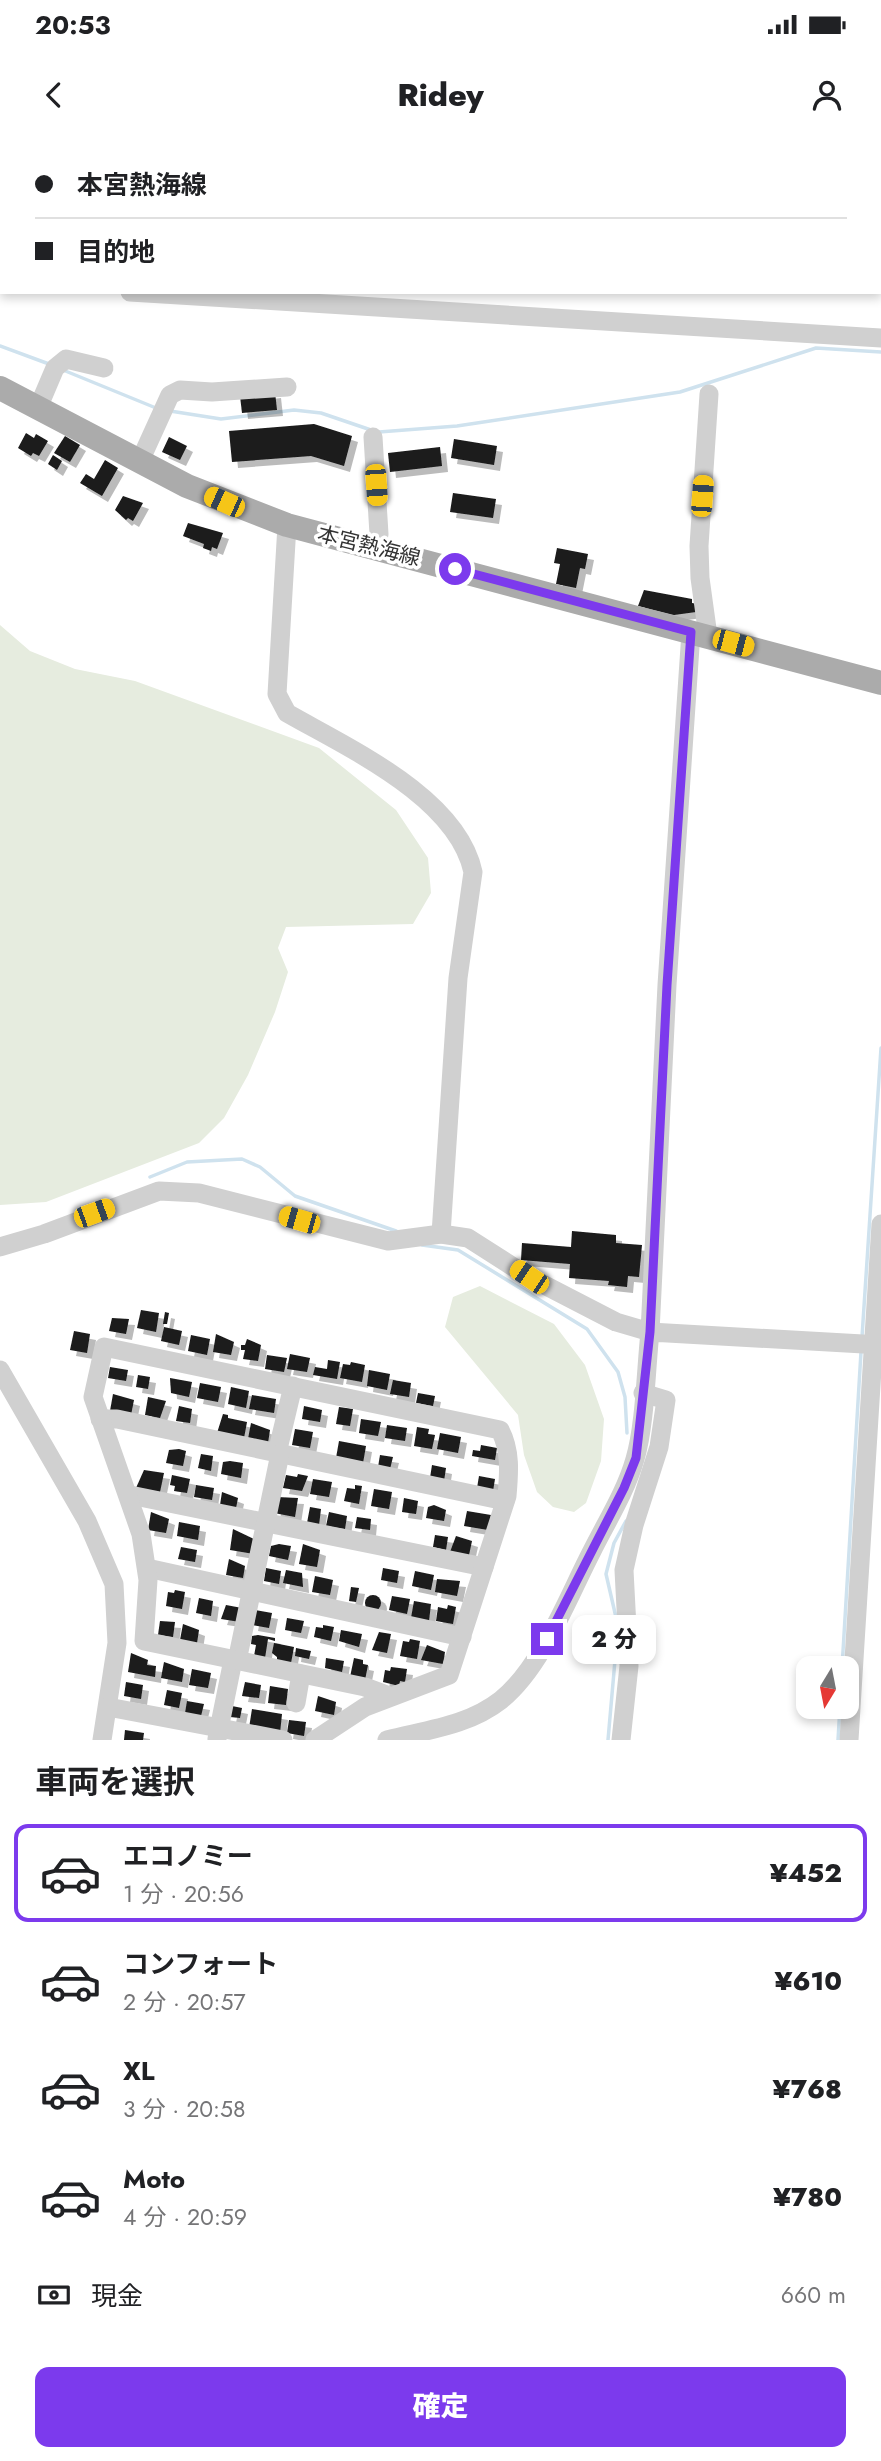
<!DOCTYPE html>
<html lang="ja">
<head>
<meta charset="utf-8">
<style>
	:root { --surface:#fff; --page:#f2f2f2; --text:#202124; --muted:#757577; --line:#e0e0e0; --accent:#7c3aed }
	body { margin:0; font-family:Jost,"Noto Sans JP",sans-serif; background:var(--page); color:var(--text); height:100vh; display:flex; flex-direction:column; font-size:26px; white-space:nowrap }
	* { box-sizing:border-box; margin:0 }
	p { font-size:23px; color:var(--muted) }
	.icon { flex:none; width:38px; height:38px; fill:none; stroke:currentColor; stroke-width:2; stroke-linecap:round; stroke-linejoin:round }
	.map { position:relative; height:1600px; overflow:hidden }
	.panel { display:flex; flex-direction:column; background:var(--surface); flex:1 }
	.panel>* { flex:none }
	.guide { position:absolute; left:0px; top:0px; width:882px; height:154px; box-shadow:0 4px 10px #0003; display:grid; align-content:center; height:154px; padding:0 35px; background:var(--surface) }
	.needle { width:46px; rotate:190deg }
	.buttons { position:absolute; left:796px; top:1516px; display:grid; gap:14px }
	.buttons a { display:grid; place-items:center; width:63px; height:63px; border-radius:14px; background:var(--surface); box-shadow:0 4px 10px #0003; font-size:35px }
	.end { position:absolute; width:32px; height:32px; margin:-16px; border:9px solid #7c3aed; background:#fff; box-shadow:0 0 0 4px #fff }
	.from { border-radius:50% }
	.bubble { position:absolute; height:49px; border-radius:14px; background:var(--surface); box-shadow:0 4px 10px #0003; font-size:23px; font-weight:800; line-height:49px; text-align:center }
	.car { position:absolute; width:21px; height:42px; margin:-21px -10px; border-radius:9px; box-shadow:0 0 5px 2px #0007; background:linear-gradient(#f5c518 24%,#345 0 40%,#f5c518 0 76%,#345 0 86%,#f5c518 0) }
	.guide b { display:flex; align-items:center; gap:24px; height:66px; font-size:26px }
	.guide b+b { border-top:2px solid var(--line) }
	.guide i { width:18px; height:18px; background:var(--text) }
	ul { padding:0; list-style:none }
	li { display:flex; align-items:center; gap:21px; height:98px; margin:0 14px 10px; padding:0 21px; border:4px solid transparent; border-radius:14px }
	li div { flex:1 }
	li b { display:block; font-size:26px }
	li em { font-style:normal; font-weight:800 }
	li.selected { border-color:var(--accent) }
	li>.icon { width:63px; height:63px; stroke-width:1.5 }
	h2 { padding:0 35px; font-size:32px; line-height:84px }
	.pay { display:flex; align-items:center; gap:18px; height:77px; padding:0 35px; font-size:26px }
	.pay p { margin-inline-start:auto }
	.button { display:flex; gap:14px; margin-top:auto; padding:14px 35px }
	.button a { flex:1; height:80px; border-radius:14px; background:var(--accent); color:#fff; font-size:28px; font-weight:800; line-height:80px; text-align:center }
	.status { display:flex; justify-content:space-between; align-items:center; height:49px; padding:0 35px; background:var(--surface); direction:ltr }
	.status svg { height:19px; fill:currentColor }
	header { display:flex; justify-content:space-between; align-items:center; height:91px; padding:0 35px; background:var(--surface); font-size:32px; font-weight:800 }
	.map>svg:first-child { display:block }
	.green { fill:#e6ecdf }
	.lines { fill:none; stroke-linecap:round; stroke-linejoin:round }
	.stream { stroke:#cfe2ee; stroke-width:3.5 }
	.building { fill:#1a1a1a; filter:url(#shadow) }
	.minor { stroke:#d0d0d0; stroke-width:19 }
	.major { stroke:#ababab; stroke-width:24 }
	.route { stroke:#7c3aed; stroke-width:9 }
	.labels { text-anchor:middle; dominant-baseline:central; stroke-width:7; stroke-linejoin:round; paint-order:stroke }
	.street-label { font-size:21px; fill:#333; stroke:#fff }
</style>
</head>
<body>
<div class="status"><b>20:53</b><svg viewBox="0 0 49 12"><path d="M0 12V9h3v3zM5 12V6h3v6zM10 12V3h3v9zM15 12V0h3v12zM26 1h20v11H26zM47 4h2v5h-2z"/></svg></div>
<header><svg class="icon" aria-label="back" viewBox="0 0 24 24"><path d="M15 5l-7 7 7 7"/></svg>Ridey<svg class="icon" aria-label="person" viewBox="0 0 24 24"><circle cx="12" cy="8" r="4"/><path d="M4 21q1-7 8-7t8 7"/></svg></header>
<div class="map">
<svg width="881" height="1600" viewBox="0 0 881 1600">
	<defs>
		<filter id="shadow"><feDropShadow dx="6" dy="6" stdDeviation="0" flood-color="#0004"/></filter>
	</defs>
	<rect width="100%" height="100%" fill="#fff"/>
	<g class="green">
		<polygon points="0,485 30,511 75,529 135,541 319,608 396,670 428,718 431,753 413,784 286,787 278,808 288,832 275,872 248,935 224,978 199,1003 46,1062 0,1065"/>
		<polygon points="480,1146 554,1184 585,1225 604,1279 601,1321 586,1363 574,1372 553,1367 537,1352 524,1315 518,1275 445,1187 453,1157"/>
	</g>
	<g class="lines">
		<g class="stream">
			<polyline points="0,206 49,224"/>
			<polyline points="63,230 156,268"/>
			<polyline points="170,271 221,279 294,270 321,273 371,290"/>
			<polyline points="379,292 457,286 680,252 816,208 881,212"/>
			<polyline points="150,1037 187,1022 242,1019 260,1027 295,1056 396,1091"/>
			<polyline points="422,1105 458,1110 587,1189 618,1232 625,1257 627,1293"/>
			<polyline points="862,1197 881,908"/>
			<polyline points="842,1528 861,1212"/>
			<polyline points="608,1600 618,1486 606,1434 614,1403 626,1381"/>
			<polyline points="838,1600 840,1566"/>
		</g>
	</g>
	<g class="building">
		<polygon points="275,252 277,270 242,273 240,256"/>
		<polygon points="314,284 352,296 344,326 311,316 232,322 229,291"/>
		<polygon points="26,293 34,298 36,294 48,301 39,316 33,313 31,316 18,308"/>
		<polygon points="65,296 80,305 70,322 54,313"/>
		<polygon points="169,297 187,306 180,320 162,312"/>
		<polygon points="454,299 497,306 494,325 451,318"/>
		<polygon points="440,307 442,326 390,332 388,313"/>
		<polygon points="53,315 62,321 57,330 48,324"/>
		<polygon points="105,320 118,328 102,356 80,343 86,334 94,339"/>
		<polygon points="453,353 496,359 493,378 450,372"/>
		<polygon points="123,356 143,363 133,381 128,378 126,380 115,370"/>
		<polygon points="188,383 223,393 217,409 212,407 211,411 203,408 204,404 183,396"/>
		<polygon points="557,408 588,414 585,429 580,428 576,448 556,444 560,424 554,423"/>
		<polygon points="644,450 692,459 692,463 698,464 696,472 674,475 638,466"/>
		<polygon points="572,1091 616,1095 616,1103 642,1105 639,1137 628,1136 627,1147 608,1145 609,1141 569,1138 570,1124 521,1120 522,1103 571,1107"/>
		<polygon points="141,1170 159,1173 156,1192 137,1188"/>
		<polygon points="165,1172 169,1173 167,1184 163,1184"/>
		<polygon points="112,1178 129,1179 126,1194 109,1191"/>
		<polygon points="164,1187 182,1191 179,1205 161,1201"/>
		<polygon points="74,1191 90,1194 87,1213 70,1210"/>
		<polygon points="216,1194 234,1202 231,1215 213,1212"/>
		<polygon points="191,1195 210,1199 207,1215 188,1211"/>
		<polygon points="247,1199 261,1205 258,1221 243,1219 245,1210 241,1210 241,1205 245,1205"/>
		<polygon points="290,1214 310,1218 307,1232 287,1229"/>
		<polygon points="267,1215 287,1218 284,1232 265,1229"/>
		<polygon points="328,1220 340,1222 337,1239 313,1235 315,1227 327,1229"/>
		<polygon points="351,1222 365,1225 362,1242 340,1238 343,1224 350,1225"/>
		<polygon points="110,1227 128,1230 126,1241 108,1238"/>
		<polygon points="369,1230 390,1234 387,1250 367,1246"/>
		<polygon points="138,1235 150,1237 148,1249 136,1247"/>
		<polygon points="170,1238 192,1242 189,1257 171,1253"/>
		<polygon points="393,1240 411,1243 409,1257 390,1254"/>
		<polygon points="200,1243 221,1247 218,1262 197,1258"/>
		<polygon points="231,1247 249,1251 246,1268 228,1264"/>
		<polygon points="418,1253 435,1256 433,1266 416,1263"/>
		<polygon points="113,1254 134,1260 131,1275 110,1271"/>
		<polygon points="252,1255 276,1259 274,1273 249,1269"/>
		<polygon points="148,1257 166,1261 160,1278 145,1275"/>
		<polygon points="179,1266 192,1269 190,1283 176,1281"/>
		<polygon points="304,1266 322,1270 320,1282 302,1279"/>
		<polygon points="339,1267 353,1269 350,1286 336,1284"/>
		<polygon points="223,1274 228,1275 228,1278 247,1282 244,1298 217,1293"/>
		<polygon points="361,1279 381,1282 378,1296 359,1293"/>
		<polygon points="251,1283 270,1290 268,1303 248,1299"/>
		<polygon points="387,1285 407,1288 405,1301 385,1298"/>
		<polygon points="417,1287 429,1289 428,1294 435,1295 432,1309 414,1306"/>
		<polygon points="295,1289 313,1292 310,1308 292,1305"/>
		<polygon points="440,1293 461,1297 458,1313 437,1309"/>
		<polygon points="339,1301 366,1306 363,1323 336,1318"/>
		<polygon points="481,1305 497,1308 495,1320 472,1316 473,1310 480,1311"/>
		<polygon points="179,1309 186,1311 183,1326 166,1323 169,1310"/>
		<polygon points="201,1314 213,1316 211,1331 198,1328"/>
		<polygon points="380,1315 393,1317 390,1329 378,1327"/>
		<polygon points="230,1321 243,1323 241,1338 221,1334 223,1322"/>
		<polygon points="432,1325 446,1328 444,1341 430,1338"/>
		<polygon points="144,1330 164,1333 160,1352 136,1348"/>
		<polygon points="298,1334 308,1336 302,1351 283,1348 286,1335 297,1337"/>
		<polygon points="172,1335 190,1339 187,1353 174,1351 175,1346 170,1345"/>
		<polygon points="479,1336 495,1339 493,1351 477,1348"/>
		<polygon points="313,1339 332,1342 329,1357 310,1354"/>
		<polygon points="196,1345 214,1348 212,1360 194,1357"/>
		<polygon points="355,1345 362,1346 359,1364 344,1361 347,1348 355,1349"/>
		<polygon points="374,1349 392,1352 389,1369 371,1366"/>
		<polygon points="222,1352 238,1358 236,1368 220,1365"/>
		<polygon points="277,1357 298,1358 295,1377 274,1373"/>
		<polygon points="404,1358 418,1361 416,1374 402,1372"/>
		<polygon points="434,1365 446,1370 444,1381 426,1378 428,1367"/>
		<polygon points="310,1367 321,1369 319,1385 307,1383"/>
		<polygon points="467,1371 491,1375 488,1390 464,1386"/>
		<polygon points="151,1372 169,1379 166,1393 148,1390"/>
		<polygon points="329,1372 347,1376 345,1389 326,1386"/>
		<polygon points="357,1377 371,1379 370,1390 355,1388"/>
		<polygon points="179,1382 200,1386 198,1400 177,1396"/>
		<polygon points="233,1389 256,1400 254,1414 230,1410"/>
		<polygon points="435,1395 448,1397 446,1410 433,1407"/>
		<polygon points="456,1396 472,1401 469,1415 450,1412"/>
		<polygon points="279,1404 291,1406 288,1420 269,1416 271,1406"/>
		<polygon points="303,1404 320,1410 317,1427 299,1424"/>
		<polygon points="181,1407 197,1410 195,1422 178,1419"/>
		<polygon points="229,1419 245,1426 243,1438 226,1435"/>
		<polygon points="266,1428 281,1431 279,1444 264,1441"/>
		<polygon points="383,1428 399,1431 397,1443 381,1440"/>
		<polygon points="286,1430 302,1433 303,1447 283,1443"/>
		<polygon points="415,1431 434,1435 431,1450 412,1446"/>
		<polygon points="315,1436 333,1440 330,1455 312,1452"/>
		<polygon points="437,1439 460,1441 457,1456 435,1452"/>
		<polygon points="351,1447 359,1448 356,1462 349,1461"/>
		<polygon points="175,1450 185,1452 182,1469 166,1466 168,1452 174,1453"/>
		<circle cx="373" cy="1463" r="8"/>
		<polygon points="392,1456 410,1459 407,1474 389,1470"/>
		<polygon points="199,1458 213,1461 211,1476 196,1473"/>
		<polygon points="414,1461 431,1464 429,1481 411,1478"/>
		<polygon points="226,1465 242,1468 240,1482 221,1479"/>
		<polygon points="448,1465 456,1467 453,1484 436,1481 438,1467 447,1469"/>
		<polygon points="255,1470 272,1473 269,1488 252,1485"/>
		<polygon points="287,1478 304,1481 301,1493 285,1490"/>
		<polygon points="160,1481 175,1482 173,1497 158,1495"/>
		<polygon points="183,1484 199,1490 197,1503 180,1500"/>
		<polygon points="323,1485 334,1487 331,1501 314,1497 316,1487 323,1488"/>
		<polygon points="341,1490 362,1494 359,1507 339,1501"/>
		<polygon points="379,1492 391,1494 387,1513 372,1510"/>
		<polygon points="258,1495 275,1498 275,1501 268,1499 265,1518 254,1516 256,1505 251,1504 252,1496"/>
		<polygon points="410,1499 420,1501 417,1519 400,1516 403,1501 409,1502"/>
		<polygon points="274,1503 294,1507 291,1523 277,1520 277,1517 272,1513"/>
		<polygon points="427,1505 445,1512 443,1524 421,1520"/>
		<polygon points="296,1508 311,1511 309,1519 295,1516"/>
		<polygon points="131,1513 148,1520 147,1525 156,1526 155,1537 128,1532"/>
		<polygon points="326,1518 344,1521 342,1532 325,1528"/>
		<polygon points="354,1518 363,1520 363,1524 368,1525 365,1540 350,1537"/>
		<polygon points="164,1522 184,1529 182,1542 161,1538"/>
		<polygon points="391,1527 407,1529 405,1542 400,1541 399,1546 383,1542 385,1530 390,1531"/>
		<polygon points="192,1529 211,1533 208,1548 189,1545"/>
		<polygon points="126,1542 143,1545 141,1559 124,1556"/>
		<polygon points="245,1542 261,1545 259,1558 242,1556"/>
		<polygon points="270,1546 288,1549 286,1565 268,1563"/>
		<polygon points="167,1550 182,1553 179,1568 164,1565"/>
		<polygon points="318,1556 336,1562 334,1575 315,1571"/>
		<polygon points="187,1561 204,1564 201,1576 185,1573"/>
		<polygon points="232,1566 242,1568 240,1578 230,1577"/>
		<polygon points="252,1569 282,1574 280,1593 249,1588"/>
		<polygon points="289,1580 306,1582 304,1596 287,1593"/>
		<polygon points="125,1590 144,1593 143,1600 124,1600"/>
	</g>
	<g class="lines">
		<g class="minor">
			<polyline points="0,144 2,144"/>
			<polyline points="130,152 881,198"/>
			<polyline points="38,268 55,228 66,219 104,228"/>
			<polyline points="373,297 379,394 376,408"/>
			<polyline points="140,321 170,255 180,250 212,252 287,247"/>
			<path d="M287,385L277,554L287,573C348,608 457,657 473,732L458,838L441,1094"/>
			<polyline points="708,496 700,438 699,406 709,254"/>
			<polyline points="0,1107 44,1094 159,1051 199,1053 388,1101 441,1094 468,1098 529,1137 616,1182 650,1192 667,845 691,492"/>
			<polyline points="0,1230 87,1381 114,1444 117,1503 102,1600"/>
			<polyline points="100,1279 117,1279 505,1361"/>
			<polyline points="277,1313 293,1246"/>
			<polyline points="130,1355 484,1427"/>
			<polyline points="147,1428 462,1497"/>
			<polyline points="237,1521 280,1314"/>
			<polyline points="296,1563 301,1534"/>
			<polyline points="108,1567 283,1600"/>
			<polyline points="217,1599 233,1520"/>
			<path d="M315,1600L365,1567L449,1535L507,1356C509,1333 511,1311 500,1290L104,1207L93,1257L141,1394L148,1440L144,1501L365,1547L389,1556"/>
			<path d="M387,1600C426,1590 468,1586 501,1560C542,1527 568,1457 592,1411C607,1381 626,1351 635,1319C645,1285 646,1229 650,1192L881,1205"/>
			<polyline points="621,1600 629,1526 624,1430 634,1385 659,1307 666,1260 643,1253"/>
			<polyline points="849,1600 881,1084"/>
		</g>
		<polyline class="major" points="0,248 187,346 287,385 881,543"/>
	</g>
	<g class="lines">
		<polyline class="route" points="455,429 691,492 667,845 650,1192 636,1318 624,1348 547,1499"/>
	</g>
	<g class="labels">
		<g class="street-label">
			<text transform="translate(369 406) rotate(14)">本宮熱海線</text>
		</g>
	</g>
</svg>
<div class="buttons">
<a><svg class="needle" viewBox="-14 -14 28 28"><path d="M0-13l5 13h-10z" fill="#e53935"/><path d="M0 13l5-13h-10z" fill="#757577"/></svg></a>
</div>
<i class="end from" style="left:455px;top:429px"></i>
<i class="end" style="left:547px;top:1499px"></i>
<div class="bubble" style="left:572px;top:1475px;width:84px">2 分</div>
<i class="car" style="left:376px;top:345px;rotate:176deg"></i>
<i class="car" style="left:702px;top:356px;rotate:4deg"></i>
<i class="car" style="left:224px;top:362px;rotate:294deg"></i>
<i class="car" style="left:733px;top:503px;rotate:105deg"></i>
<i class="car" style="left:94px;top:1073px;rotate:70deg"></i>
<i class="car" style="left:299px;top:1080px;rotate:286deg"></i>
<i class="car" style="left:529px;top:1137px;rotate:304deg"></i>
<div class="guide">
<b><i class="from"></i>本宮熱海線</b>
<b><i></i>目的地</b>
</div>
</div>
<section class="panel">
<h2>車両を選択</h2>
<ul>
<li class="selected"><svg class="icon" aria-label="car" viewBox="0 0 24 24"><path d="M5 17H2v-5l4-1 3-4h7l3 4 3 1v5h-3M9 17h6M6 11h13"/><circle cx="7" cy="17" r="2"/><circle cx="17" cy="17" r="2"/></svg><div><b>エコノミー</b><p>1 分 · 20:56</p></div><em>¥452</em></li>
<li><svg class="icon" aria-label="car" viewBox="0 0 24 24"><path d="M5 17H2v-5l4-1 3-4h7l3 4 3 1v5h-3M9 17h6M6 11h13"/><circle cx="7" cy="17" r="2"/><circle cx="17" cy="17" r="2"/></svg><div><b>コンフォート</b><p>2 分 · 20:57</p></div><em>¥610</em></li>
<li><svg class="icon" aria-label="car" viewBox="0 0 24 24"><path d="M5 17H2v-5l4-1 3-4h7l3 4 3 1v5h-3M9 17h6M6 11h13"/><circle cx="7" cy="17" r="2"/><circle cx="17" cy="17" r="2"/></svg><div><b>XL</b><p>3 分 · 20:58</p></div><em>¥768</em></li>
<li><svg class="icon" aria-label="car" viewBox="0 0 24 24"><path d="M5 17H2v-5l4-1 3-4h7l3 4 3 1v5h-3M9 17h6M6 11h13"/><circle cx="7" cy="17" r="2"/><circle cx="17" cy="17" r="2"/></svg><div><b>Moto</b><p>4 分 · 20:59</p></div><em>¥780</em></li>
</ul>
<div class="pay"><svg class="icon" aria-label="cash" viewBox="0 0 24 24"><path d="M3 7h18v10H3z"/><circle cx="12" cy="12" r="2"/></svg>現金<p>660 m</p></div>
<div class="button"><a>確定</a></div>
</section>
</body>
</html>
